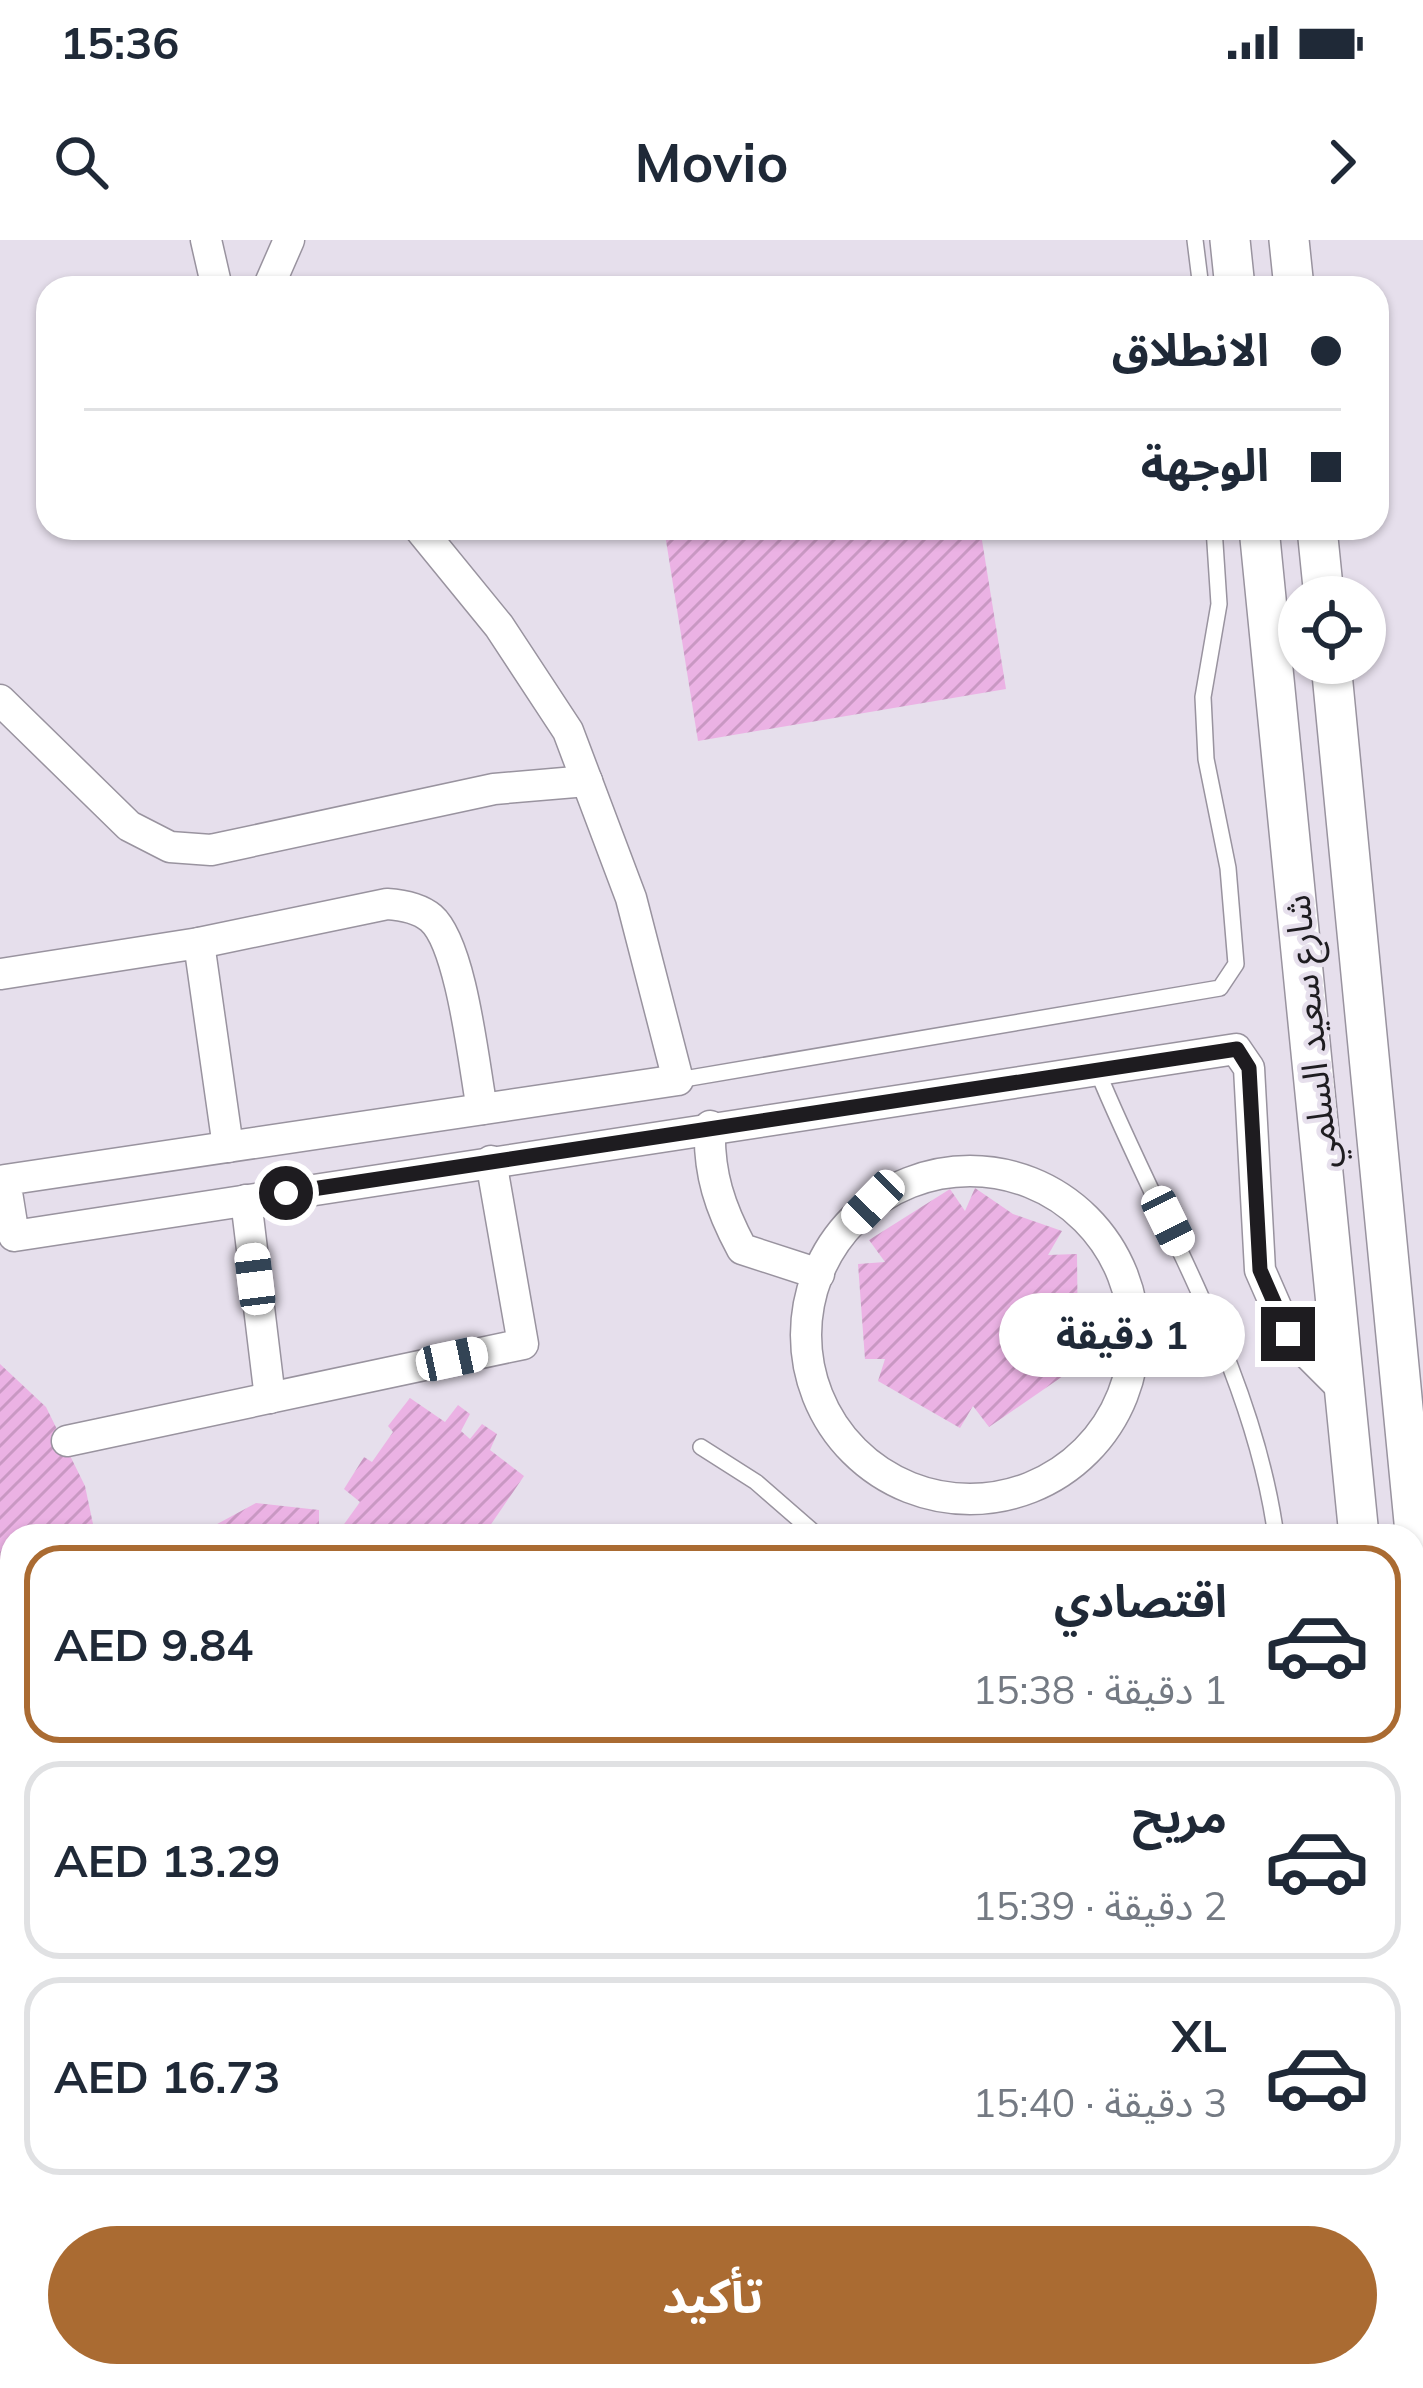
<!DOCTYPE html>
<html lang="ar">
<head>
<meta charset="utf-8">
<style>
	:root { --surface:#fff; --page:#f2f2f3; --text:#1f2937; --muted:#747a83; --line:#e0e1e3; --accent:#aa6b32 }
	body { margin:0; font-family:Mulish,"Noto Sans Arabic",sans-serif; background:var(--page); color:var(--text); direction:rtl; height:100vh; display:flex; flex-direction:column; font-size:45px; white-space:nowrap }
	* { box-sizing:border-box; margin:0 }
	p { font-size:39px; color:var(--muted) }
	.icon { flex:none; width:66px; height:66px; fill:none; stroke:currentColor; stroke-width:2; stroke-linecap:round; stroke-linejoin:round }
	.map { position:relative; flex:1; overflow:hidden; direction:ltr }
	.sheet { position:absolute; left:0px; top:1284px; width:1425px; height:864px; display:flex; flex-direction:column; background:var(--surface); border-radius:36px 36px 0 0; box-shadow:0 3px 9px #0004; direction:rtl }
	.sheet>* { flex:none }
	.hud { position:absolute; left:36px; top:36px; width:1353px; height:264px; border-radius:36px; box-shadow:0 3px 9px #0004; direction:rtl; display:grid; align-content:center; height:264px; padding:0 48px; background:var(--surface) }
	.controls { position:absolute; left:1278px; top:336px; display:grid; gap:24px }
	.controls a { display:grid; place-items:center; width:108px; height:108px; border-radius:50%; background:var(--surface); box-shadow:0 3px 9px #0004; font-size:60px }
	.end { position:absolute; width:54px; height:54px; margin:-27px; border:15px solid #1e1c20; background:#fff; box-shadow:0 0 0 6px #fff }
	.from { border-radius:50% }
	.bubble { position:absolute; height:84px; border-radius:42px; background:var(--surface); box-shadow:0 3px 9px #0004; font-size:39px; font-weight:700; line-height:84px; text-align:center; direction:rtl }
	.car { position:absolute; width:36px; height:72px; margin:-36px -18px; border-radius:15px; box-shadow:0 0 9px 3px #0007; background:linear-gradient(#fff 24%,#345 0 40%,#fff 0 76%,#345 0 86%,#fff 0) }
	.hud b { display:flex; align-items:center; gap:42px; height:114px; font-size:45px }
	.hud b+b { border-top:3px solid var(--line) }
	.hud i { width:30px; height:30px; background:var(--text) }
	ul { padding:21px 0 0; list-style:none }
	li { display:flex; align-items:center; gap:36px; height:198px; margin:0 24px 18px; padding:0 24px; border:6px solid var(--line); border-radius:36px }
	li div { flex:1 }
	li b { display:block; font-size:45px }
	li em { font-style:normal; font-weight:700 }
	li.on { border-color:var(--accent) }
	li>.icon { width:108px; height:108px; stroke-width:1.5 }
	.button { display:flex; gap:24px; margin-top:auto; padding:24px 48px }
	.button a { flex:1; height:138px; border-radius:72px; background:var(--accent); color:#fff; font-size:48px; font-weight:700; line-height:138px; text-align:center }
	.status { display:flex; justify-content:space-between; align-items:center; height:84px; padding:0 60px; background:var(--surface); direction:ltr }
	.status svg { height:33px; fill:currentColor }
	header { display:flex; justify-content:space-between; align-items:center; height:156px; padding:0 48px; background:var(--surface); font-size:54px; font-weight:700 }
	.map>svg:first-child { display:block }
	.building { fill:url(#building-hatch) }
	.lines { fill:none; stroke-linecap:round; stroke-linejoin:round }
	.service-casing { stroke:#99939f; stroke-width:18 }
	.minor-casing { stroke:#99939f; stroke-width:33 }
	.tertiary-casing { stroke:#99939f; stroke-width:42 }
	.service { stroke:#fff; stroke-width:15 }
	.minor { stroke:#fff; stroke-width:30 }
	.tertiary { stroke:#fff; stroke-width:39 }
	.route { stroke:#1e1c20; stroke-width:15 }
	.labels { text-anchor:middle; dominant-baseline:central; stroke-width:9; stroke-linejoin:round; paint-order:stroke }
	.street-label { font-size:36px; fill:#1e1c20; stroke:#e6dfec }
</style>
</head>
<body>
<div class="status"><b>15:36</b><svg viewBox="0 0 49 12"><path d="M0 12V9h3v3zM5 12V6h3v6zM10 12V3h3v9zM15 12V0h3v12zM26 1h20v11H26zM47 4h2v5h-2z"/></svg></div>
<header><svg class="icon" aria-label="forward" viewBox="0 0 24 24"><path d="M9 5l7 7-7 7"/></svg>Movio<svg class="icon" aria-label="search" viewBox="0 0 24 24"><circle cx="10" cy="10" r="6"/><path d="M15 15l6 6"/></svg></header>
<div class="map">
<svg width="1423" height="2148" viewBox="0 0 1423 2148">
	<defs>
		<pattern id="building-hatch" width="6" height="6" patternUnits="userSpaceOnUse" patternTransform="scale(3)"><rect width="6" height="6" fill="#ebb2e4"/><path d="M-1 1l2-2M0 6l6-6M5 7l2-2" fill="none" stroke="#c998c3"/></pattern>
	</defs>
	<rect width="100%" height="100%" fill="#e6dfec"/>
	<g class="building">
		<polygon points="664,288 980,288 1006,449 698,501"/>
		<polygon points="975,948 1013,974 1062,991 1048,1015 1077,1014 1078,1109 1055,1113 1066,1134 989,1187 973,1166 960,1188 878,1141 885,1119 865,1119 858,1024 885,1022 869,1000 950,949 965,971"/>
		<polygon points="0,1124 46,1167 85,1246 93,1284 92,1296 12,1296 12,1453 0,1461"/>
		<polygon points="410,1158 445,1182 458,1165 470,1174 461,1191 470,1199 482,1184 497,1194 490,1210 524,1236 483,1296 195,1296 256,1263 319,1270 319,1288 342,1287 360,1262 344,1249 364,1217 372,1222 393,1192 388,1186"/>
		<polygon points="327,2136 579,2136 579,2139 517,2148 281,2148 280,2143"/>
		<polygon points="838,2136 1143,2136 1145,2148 781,2148"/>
	</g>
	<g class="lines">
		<defs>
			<g id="service">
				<polyline points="1195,0 1201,48"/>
				<path d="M1097,830C1160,984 1253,1128 1276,1296"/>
				<polyline points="678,840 1220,748 1236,724 1228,628 1206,519 1203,457 1219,364 1214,288"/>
				<polyline points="701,1207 756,1242 818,1296"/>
				<polyline points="1320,2148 1320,2136"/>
			</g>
			<g id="minor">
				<polyline points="206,0 217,48"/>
				<polyline points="268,48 289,0"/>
				<polyline points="419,288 499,386 568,491 631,658 678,840 5,940 14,996 1236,809 1249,828 1260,1030 1288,1094 1346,1152"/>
				<polyline points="0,460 129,586 170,607 211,610 494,549 587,541"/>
				<path d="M199,703L387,664C402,665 419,668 431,678C462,705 474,827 482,869"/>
				<polyline points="1,734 199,703 228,907"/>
				<path d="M710,886C708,933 720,968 742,1009L819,1034"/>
				<circle cx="970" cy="1095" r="164"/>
				<polyline points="246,960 270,1158"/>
				<polyline points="67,1201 523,1104 491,921"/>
			</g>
			<g id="tertiary">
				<polyline points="1230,0 1235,48"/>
				<polyline points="1289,0 1294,48"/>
				<polyline points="1259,288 1359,1296"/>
				<polyline points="1317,288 1324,357"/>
				<polyline points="1331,423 1423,1375"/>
				<polyline points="1413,1921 1423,2036"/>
			</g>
		</defs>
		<use href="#service" class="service-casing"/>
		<use href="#minor" class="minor-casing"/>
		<use href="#tertiary" class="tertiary-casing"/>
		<use href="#service" class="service"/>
		<use href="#minor" class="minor"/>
		<use href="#tertiary" class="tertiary"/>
	</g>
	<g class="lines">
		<polyline class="route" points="286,953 1237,809 1249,828 1260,1030 1288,1094"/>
	</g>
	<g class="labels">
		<g class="street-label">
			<text transform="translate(1310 792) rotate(-96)">شارع سعيد السلمي</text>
		</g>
	</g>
</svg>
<div class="controls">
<a><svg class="icon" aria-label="locate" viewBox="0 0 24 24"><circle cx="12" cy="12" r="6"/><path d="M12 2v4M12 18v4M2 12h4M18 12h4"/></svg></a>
</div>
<i class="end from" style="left:286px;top:953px"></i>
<i class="end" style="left:1288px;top:1094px"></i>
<div class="bubble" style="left:999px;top:1053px;width:246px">1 دقيقة</div>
<i class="car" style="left:873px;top:962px;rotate:224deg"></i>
<i class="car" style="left:1168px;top:981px;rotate:154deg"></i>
<i class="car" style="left:255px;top:1039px;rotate:353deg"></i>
<i class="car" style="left:452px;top:1119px;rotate:78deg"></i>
<div class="hud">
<b><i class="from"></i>الانطلاق</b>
<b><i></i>الوجهة</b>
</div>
<section class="sheet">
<ul>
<li class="on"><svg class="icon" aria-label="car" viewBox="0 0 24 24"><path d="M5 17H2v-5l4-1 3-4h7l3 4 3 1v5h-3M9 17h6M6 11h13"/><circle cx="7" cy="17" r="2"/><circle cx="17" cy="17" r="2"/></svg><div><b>اقتصادي</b><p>1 دقيقة · 15:38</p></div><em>AED 9.84</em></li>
<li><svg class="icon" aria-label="car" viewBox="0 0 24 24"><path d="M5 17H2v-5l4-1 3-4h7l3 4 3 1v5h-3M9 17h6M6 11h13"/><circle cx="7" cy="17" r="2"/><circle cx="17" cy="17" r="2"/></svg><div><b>مريح</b><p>2 دقيقة · 15:39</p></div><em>AED 13.29</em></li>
<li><svg class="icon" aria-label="car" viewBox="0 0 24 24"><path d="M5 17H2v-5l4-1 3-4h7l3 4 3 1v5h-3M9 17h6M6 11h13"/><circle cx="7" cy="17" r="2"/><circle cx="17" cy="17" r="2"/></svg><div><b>XL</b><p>3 دقيقة · 15:40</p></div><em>AED 16.73</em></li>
</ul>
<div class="button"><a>تأكيد</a></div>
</section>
</div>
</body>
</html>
